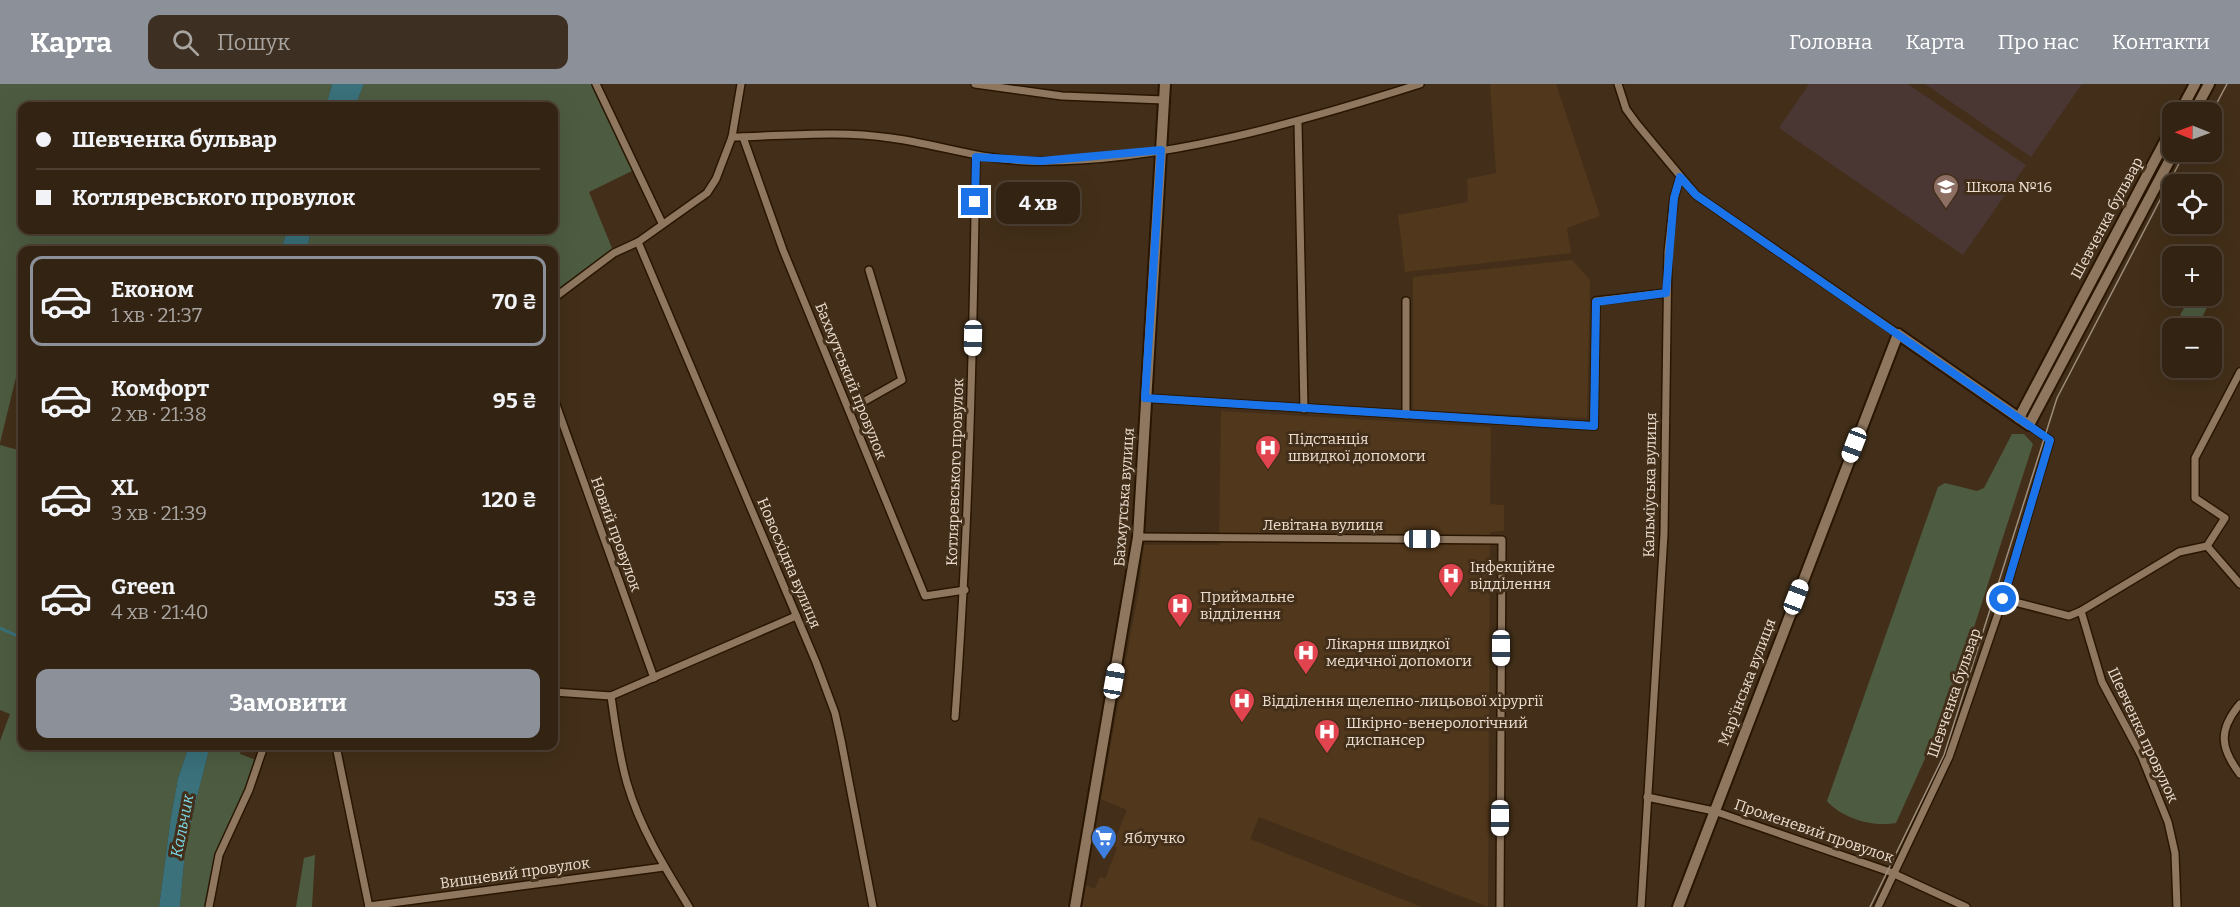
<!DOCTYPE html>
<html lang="uk">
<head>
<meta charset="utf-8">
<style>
	:root { --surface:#322313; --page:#3d2f21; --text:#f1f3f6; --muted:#a8a4a0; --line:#4d4033; --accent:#8c9099 }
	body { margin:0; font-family:Bitter,serif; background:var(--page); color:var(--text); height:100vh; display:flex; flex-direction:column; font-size:22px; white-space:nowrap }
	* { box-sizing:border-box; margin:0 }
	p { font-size:20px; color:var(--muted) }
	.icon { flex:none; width:33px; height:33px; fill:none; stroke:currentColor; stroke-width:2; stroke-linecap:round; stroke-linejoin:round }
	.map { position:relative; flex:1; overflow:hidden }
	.sheet { position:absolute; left:18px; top:162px; width:540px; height:504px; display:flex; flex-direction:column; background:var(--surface); border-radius:12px; box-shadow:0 6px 24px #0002,0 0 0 2px var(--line) }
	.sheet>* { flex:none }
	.banner { position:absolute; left:18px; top:18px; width:540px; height:132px; border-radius:12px; box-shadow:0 6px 24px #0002,0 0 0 2px var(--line); display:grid; align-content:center; height:132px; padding:0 18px; background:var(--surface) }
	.needle { width:39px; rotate:271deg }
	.tools { position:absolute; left:2162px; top:18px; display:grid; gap:12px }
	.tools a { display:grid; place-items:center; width:60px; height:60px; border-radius:12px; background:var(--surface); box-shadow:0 6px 24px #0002,0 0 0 2px var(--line); font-size:30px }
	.end { position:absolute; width:27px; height:27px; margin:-14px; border:8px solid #1a73e8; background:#fff; box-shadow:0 0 0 3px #fff }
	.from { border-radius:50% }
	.bubble { position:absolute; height:42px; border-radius:12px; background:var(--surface); box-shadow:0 6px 24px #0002,0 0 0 2px var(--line); font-size:20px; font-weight:700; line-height:42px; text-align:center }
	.car { position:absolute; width:18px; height:36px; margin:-18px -9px; border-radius:8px; box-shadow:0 0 4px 2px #0007; background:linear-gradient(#fff 24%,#345 0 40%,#fff 0 76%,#345 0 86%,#fff 0) }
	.banner b { display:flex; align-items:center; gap:21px; height:57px; font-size:22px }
	.banner b+b { border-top:2px solid var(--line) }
	.banner i { width:15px; height:15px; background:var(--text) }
	ul { padding:10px 0 0; list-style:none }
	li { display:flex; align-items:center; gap:18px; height:90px; margin:0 12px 9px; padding:0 6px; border:3px solid transparent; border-radius:12px }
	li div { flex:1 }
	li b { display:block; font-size:22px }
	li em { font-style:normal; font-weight:700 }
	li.current { border-color:var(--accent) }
	li>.icon { width:54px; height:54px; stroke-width:1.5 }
	.primary-button { display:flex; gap:12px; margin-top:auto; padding:12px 18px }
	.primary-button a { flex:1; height:69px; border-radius:12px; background:var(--accent); color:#fff; font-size:24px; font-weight:700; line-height:69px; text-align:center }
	header { display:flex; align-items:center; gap:36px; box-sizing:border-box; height:84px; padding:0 30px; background:var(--accent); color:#fff }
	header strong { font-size:28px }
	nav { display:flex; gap:33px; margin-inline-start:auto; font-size:21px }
	.search { width:420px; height:54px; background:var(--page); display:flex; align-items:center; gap:15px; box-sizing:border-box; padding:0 21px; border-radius:12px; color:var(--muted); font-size:22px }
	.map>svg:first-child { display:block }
	.built { fill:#51371b }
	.education { fill:#4a3632 }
	.green { fill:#4d5c41 }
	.water { fill:#3a717b }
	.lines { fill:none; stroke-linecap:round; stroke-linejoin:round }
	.stream { stroke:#3a717b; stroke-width:3 }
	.street-casing { stroke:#291602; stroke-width:10 }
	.secondary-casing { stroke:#291602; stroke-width:14 }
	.street { stroke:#8f775f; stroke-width:7 }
	.secondary { stroke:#8f775f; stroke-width:10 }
	.tram { stroke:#9e8e7d; stroke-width:1.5 }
	.route { stroke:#1a73e8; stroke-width:8 }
	.labels { text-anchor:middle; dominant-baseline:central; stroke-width:6; stroke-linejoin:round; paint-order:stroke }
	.poi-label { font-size:15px; fill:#ebded1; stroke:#432f19; text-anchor:start }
	.street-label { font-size:15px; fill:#ebded1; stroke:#432f19 }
	.water-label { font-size:16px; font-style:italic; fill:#7dd9ea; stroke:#432f19 }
</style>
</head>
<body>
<header>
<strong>Карта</strong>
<div class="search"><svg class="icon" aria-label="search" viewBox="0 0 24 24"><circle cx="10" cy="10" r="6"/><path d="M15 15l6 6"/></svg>Пошук</div>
<nav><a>Головна</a><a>Карта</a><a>Про нас</a><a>Контакти</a></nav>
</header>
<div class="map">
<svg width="2240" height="823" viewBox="0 0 2240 823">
	<rect width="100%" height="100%" fill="#432f19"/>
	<g class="built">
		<polygon points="1490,0 1556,0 1600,132 1567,144 1571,169 1405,188 1398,131 1468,118 1467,95 1496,89"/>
		<polygon points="1572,176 1590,196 1587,334 1413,326 1413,193"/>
		<polygon points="1221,327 1491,343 1490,420 1504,421 1504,447 1490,448 1488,823 1259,733 1250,755 1422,823 1082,823 1086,801 1095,805 1100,793 1105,795 1117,764 1113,761 1127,726 1101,715 1140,499 1143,461 1219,461"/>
	</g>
	<g class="education">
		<polygon points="1809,0 1908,0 2026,81 1963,171 1779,44"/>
		<polygon points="1925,0 2082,0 2031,73"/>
	</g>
	<g class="green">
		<polygon points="0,0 332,0 326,22 22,22 22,146 287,146 281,166 22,166 22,281 19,281 0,359"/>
		<polygon points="364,0 596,0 636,85 589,108 614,169 554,214 554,166 307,166 311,146 554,146 554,22 355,22"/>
		<polygon points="2172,53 2172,62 2041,311 2037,309"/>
		<polygon points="2211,196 2219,200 2198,241 2180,231 2191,212 2211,212"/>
		<path d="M2012,350H2024L2033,360L1949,621L1896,739C1873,743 1843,735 1827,717L1938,403L1945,399L1977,407L1984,404Z"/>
		<polygon points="0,361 22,367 22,662 189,662 178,694 171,732 159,823 0,823 0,657 10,630 0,626"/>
		<polygon points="210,662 242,662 240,670 259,677 219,771 209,823 180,823 186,757"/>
		<polygon points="315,771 312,823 296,823 304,774"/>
	</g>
	<g class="water">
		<polygon points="332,0 364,0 355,22 326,22"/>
		<polygon points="287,146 311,146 307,166 281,166"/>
		<polygon points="189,662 210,662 186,757 180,823 159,823 171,732 178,694"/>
	</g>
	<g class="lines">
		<polyline class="stream" points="0,544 22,554"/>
		<defs>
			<g id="street">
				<polyline points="596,0 662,139"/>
				<polyline points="975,0 1062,12 1164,16"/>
				<polyline points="1618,0 1626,25 1637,40 1696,111 1898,250"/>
				<polyline points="1298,39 1304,325"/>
				<path d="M732,53C784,52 839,46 891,54C936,60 979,75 1025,77C1155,81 1297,39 1420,0"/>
				<polyline points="743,53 783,166 925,512 965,506"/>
				<polyline points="638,158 816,578 835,629 841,656 873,823"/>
				<polyline points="554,214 614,169 638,158 707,109 716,95 732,53 741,0"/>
				<polyline points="1406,217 1406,331"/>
				<polyline points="1145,314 1594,342 1596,217 1666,209"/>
				<polyline points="554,315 654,594"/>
				<polyline points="849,326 902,296 869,186"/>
				<polyline points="1138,453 1502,456 1500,823"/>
				<polyline points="2207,462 2240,500"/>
				<polyline points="2003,515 2069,532 2081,527 2179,468 2207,462 2225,434 2195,414 2195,374 2240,288"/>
				<polyline points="2081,527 2102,598 2141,671 2168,738 2175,769 2177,823"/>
				<polyline points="554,608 611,612 796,532"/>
				<path d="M611,612C615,641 619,671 627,699C640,744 665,784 689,823"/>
				<path d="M2240,620C2218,646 2220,664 2240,690"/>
				<path d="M955,633C969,446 973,260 976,73"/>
				<polyline points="336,662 369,823"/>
				<polyline points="1647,713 1714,727 1890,788 1966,823"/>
				<polyline points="369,822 664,783"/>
				<polyline points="209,823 219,771 249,706 264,662"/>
				<polyline points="1641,823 1664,450 1668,168 1674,114 1680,93"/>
				<polyline points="1878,823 1949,673 2003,515 2050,356 2029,341"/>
			</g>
			<g id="secondary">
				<polyline points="2180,28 2195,0"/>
				<polyline points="2194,28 2209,0"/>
				<polyline points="2019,334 2172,44"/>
				<polyline points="1075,823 1138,453 1165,0"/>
				<polyline points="1678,823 1898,250 2029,341 2174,68"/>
			</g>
		</defs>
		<use href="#street" class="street-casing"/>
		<use href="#secondary" class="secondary-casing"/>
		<use href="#street" class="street"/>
		<use href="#secondary" class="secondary"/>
		<g class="tram">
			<polyline points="2211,30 2227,0"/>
			<polyline points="1870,823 1944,671 2057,314 2185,68"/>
		</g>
	</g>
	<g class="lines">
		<polyline class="route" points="975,118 976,73 1041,77 1161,66 1145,314 1594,342 1596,218 1666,209 1674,114 1680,93 1696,111 2050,356 2003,515"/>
	</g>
	<defs>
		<symbol id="school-pin" viewBox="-11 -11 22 30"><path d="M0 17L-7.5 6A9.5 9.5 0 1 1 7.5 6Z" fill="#8d6e63" stroke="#432f19"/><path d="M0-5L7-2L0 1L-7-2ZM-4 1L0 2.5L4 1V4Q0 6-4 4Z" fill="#fff"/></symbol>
		<symbol id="hospital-pin" viewBox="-11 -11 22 30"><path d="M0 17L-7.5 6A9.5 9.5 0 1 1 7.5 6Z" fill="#e0444e" stroke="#432f19"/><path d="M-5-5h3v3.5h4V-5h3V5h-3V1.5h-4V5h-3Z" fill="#fff"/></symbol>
		<symbol id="supermarket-pin" viewBox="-11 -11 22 30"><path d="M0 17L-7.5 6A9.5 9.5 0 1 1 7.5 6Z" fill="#3f7fe0" stroke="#432f19"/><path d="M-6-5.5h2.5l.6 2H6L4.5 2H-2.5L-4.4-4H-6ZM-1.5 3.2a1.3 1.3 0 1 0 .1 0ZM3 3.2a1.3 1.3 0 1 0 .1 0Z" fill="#fff"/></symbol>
	</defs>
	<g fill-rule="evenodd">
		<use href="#school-pin" x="1931" y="88" width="30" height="40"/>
		<use href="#hospital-pin" x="1253" y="349" width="30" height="40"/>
		<use href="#hospital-pin" x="1436" y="477" width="30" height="40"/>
		<use href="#hospital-pin" x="1165" y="507" width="30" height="40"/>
		<use href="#hospital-pin" x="1291" y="554" width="30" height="40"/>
		<use href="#hospital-pin" x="1227" y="602" width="30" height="40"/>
		<use href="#hospital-pin" x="1312" y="633" width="30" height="40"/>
		<use href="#supermarket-pin" x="1089" y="739" width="30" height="40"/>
	</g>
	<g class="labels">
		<g class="poi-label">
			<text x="1966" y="103">Школа №16</text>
			<text x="1288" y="355">Підстанція<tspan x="1288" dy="17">швидкої допомоги</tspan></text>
			<text x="1470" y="483">Інфекційне<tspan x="1470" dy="17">відділення</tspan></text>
			<text x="1200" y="513">Приймальне<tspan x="1200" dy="17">відділення</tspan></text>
			<text x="1326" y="560">Лікарня швидкої<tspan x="1326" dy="17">медичної допомоги</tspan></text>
			<text x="1262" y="617">Відділення щелепно-лицьової хірургії</text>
			<text x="1346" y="639">Шкірно-венерологічний<tspan x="1346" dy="17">диспансер</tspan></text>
			<text x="1124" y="754">Яблучко</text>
		</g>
		<g class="street-label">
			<text transform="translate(2107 134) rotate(-62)">Шевченка бульвар</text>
			<text transform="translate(851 297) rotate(68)">Бахмутський провулок</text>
			<text transform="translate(955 388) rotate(-88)">Котляревського провулок</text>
			<text transform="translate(1650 401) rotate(-89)">Кальміуська вулиця</text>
			<text transform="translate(1124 413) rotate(-86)">Бахмутська вулиця</text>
			<text x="1323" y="441">Левітана вулиця</text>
			<text transform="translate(616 450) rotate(70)">Новий провулок</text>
			<text transform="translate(789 479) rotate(67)">Новосхідна вулиця</text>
			<text transform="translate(1747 598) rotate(-69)">Мар'їнська вулиця</text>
			<text transform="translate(1954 609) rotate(-71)">Шевченка бульвар</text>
			<text transform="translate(2143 651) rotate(65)">Шевченка провулок</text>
			<text transform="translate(1814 747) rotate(19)">Променевий провулок</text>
			<text transform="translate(515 789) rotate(-8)">Вишневий провулок</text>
		</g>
		<g class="water-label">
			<text transform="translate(182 742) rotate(-79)">Кальчик</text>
		</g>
	</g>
</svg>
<div class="tools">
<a><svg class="needle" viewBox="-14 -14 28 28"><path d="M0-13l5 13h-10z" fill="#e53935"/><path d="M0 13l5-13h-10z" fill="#a8a4a0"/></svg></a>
<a><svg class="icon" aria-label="locate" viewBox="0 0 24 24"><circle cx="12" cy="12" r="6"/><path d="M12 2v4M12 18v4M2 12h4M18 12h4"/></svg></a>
<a>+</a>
<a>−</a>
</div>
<i class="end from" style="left:2003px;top:515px"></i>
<i class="end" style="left:975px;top:118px"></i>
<div class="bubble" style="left:996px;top:98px;width:84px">4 хв</div>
<i class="car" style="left:973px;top:254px;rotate:181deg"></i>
<i class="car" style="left:1854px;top:361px;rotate:201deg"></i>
<i class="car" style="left:1422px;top:455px;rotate:90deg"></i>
<i class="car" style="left:1796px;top:513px;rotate:21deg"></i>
<i class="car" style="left:1501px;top:564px;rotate:180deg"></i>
<i class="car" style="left:1114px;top:597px;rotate:10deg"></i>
<i class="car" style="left:1500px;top:734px;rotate:180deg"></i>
<div class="banner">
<b><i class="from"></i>Шевченка бульвар</b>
<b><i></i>Котляревського провулок</b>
</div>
<section class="sheet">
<ul>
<li class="current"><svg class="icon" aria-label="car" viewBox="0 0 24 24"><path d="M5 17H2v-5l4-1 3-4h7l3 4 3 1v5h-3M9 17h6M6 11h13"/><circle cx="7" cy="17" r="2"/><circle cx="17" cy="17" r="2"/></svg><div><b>Економ</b><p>1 хв · 21:37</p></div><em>70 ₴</em></li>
<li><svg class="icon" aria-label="car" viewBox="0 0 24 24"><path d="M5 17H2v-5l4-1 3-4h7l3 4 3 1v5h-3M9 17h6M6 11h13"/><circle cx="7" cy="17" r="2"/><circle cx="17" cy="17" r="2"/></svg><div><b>Комфорт</b><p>2 хв · 21:38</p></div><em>95 ₴</em></li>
<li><svg class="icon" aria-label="car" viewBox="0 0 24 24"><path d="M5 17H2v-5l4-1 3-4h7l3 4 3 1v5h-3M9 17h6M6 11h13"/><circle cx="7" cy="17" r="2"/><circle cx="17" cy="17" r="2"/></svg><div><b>XL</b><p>3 хв · 21:39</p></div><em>120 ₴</em></li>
<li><svg class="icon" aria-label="car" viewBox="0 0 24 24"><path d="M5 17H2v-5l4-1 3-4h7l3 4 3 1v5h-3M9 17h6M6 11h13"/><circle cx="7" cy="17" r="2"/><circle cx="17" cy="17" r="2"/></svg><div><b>Green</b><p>4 хв · 21:40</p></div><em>53 ₴</em></li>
</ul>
<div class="primary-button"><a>Замовити</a></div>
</section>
</div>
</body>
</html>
